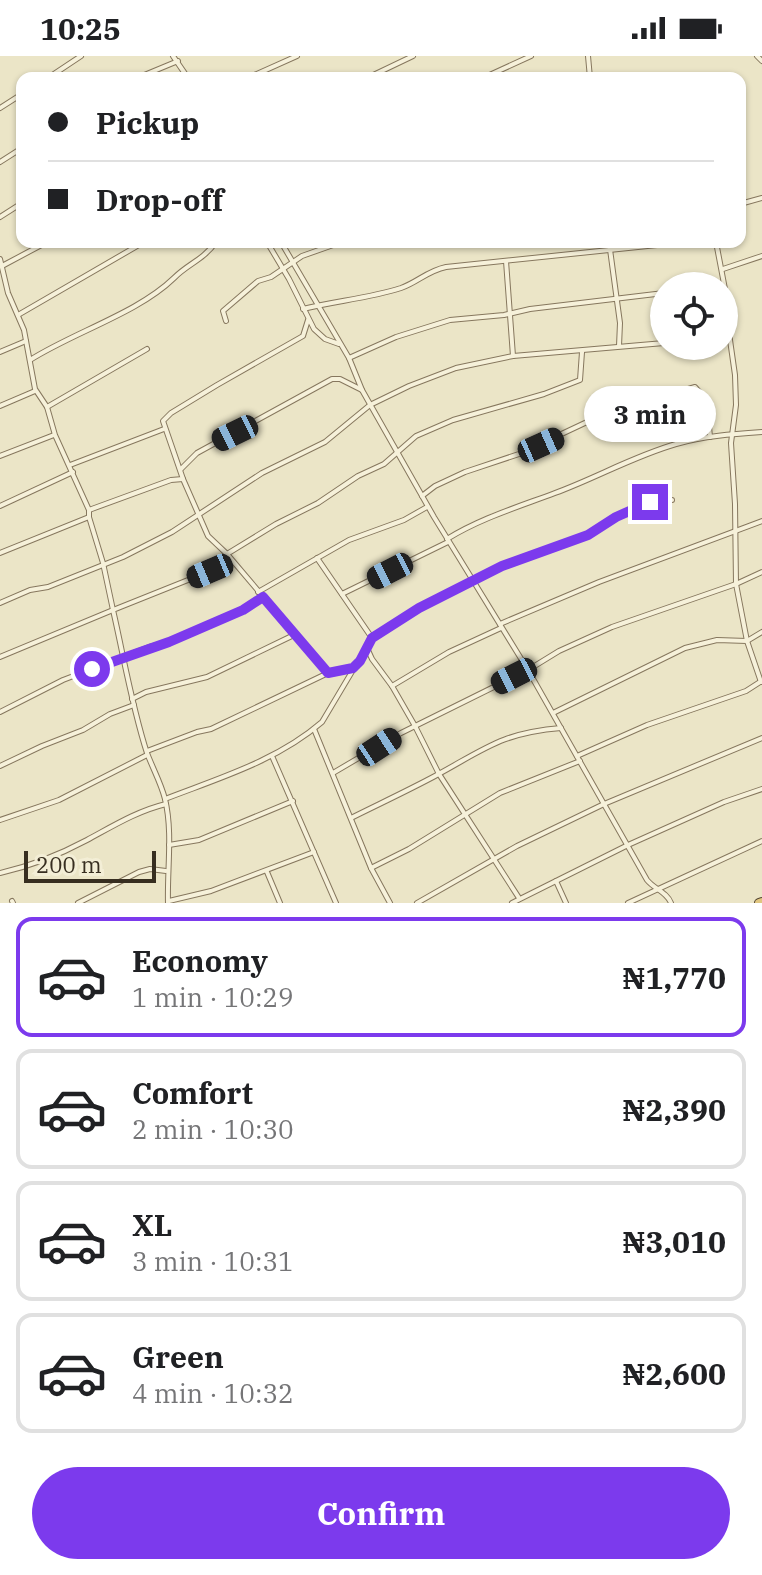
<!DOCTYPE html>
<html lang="en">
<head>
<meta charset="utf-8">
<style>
	:root { --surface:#fff; --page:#f6f6f6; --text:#202124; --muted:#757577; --line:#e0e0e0; --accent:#7c3aed }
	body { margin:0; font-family:"IBM Plex Serif",serif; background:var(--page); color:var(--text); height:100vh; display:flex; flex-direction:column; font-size:30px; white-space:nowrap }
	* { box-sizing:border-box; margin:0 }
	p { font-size:26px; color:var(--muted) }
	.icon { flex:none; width:44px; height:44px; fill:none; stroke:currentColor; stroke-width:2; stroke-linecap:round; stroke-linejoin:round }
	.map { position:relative; height:847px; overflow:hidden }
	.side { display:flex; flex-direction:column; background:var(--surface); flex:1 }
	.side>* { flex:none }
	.top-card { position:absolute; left:16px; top:16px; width:730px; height:176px; border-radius:16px; box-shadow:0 2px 6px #0004; display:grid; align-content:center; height:176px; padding:0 32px; background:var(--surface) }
	.tools { position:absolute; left:650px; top:216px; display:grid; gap:16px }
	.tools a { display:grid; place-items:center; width:88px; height:88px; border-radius:50%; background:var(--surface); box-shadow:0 2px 6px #0004; font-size:40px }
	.scale { position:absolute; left:24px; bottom:20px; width:132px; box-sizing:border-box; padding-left:8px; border:4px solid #372e20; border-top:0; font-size:22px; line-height:28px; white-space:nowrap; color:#372e20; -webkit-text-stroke:6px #f3eed6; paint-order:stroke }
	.end { position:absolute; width:36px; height:36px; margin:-18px; border:10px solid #7c3aed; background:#fff; box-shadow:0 0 0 4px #fff }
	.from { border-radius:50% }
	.bubble { position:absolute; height:56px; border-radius:28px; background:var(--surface); box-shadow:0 2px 6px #0004; font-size:26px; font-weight:700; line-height:56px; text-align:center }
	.car { position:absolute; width:24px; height:48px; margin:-24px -12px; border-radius:10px; box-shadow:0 0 6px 2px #0007; background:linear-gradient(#222 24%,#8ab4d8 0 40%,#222 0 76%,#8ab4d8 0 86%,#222 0) }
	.top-card b { display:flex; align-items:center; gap:28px; height:76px; font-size:30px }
	.top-card b+b { border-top:2px solid var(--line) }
	.top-card i { width:20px; height:20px; background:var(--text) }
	ul { padding:14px 0 0; list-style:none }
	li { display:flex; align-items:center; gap:24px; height:120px; margin:0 16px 12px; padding:0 16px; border:4px solid var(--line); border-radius:16px }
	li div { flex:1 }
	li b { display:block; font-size:30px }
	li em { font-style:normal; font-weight:700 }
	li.active { border-color:var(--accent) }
	li>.icon { width:72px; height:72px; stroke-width:1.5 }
	.action { display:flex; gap:16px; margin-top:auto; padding:16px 32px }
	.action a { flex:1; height:92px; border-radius:48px; background:var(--accent); color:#fff; font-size:32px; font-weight:700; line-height:92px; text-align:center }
	.status { display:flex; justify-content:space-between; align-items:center; height:56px; padding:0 40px; background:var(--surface); direction:ltr }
	.status svg { height:22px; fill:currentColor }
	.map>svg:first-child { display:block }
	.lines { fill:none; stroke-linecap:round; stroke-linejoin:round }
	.minor-casing { stroke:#86775e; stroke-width:6 }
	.trunk-casing { stroke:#544531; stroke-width:10 }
	.minor { stroke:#f6f1da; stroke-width:4 }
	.trunk { stroke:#e0c680; stroke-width:8 }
	.route { stroke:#7c3aed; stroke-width:10 }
</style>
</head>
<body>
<div class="status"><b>10:25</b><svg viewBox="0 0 49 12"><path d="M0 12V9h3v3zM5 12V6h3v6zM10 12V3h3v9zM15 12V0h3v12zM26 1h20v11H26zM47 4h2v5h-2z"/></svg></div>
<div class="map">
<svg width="762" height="847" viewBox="0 0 762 847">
	<rect width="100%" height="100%" fill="#ebe5c7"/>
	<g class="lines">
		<defs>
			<g id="minor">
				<polyline points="173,0 188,22"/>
				<polyline points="588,0 590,22"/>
				<polyline points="757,0 762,5"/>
				<polyline points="48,22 81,0"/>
				<polyline points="137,22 178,5"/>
				<polyline points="248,22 297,0"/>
				<polyline points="367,22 413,0"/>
				<polyline points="483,22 531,0"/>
				<polyline points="0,52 22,38"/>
				<polyline points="0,106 22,92"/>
				<polyline points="740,148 762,142"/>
				<polyline points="0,161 22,147"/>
				<polyline points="267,186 289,223 314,273 325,283 339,288"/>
				<path d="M281,186L349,302L362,334L434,461L528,614L647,824C654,833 667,836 671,847"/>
				<polyline points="609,186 620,267 619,290"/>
				<polyline points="716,186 729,254 729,277 735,319 736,349 731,387 735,448 736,528 747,585 761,626"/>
				<polyline points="226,189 227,186"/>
				<polyline points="0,203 8,237 24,274 35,333 47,351 55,379 89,454 89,461 103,507 113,554 0,601"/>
				<polyline points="506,205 513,300"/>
				<polyline points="2,210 47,186"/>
				<polyline points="723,213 762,200"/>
				<path d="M303,253C335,245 370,242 401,232C418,226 427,215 446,211L686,186"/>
				<polyline points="18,259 144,186"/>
				<polyline points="308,264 303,280 217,329 171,357 163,365 183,423 208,480 227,498 328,617"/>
				<polyline points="226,265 223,255 258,225 271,221 302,200 336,188 369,186"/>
				<polyline points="0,296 26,285"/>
				<polyline points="349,302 396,281 450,264 504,259 530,253 664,237"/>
				<path d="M30,304C74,276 138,257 174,222C189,207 202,205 216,186"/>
				<polyline points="0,350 35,335"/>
				<polyline points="47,351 147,293"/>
				<polyline points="0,400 54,379"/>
				<polyline points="70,409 164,373"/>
				<polyline points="181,413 197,397 332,323 340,323 362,334"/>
				<polyline points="422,440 435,430 465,416 519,398 604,358 695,331 710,348 708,360 710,381"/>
				<polyline points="0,450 73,416"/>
				<polyline points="89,454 171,424 183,423"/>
				<path d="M447,483C481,462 518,451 555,437C596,422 634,400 676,388C704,380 733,378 762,376"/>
				<polyline points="0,497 89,461"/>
				<polyline points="227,498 276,468 318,447 358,420 384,408 416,380 453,364 544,338 580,324 582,296"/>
				<polyline points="317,502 372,582"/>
				<polyline points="258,536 349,484 404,464 427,451"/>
				<polyline points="342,538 448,486"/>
				<polyline points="0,547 30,534 48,531 123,501 172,476 262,417 325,386 370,349 409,330 456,312 513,300 664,287"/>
				<polyline points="500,568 599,526 762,465"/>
				<polyline points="367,592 372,603 392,630 415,670 439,718 519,842"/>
				<polyline points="392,630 449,596 501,572"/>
				<polyline points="132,643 146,636 207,621 296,578"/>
				<polyline points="0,656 63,624 149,591 169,586 243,554 263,541"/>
				<polyline points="553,657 685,592 717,584 747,585 762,576"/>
				<polyline points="314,673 371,812 390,847"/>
				<polyline points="147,695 197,676 211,673 328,617 353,612"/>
				<polyline points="272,700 336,847"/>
				<polyline points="577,700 647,669 746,635 760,626"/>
				<polyline points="0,710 42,690 83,674 110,658 134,649"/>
				<polyline points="333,717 401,677 528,614 559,595 612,571 736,528 762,516"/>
				<path d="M165,743C219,722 277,705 322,666L372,582L419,552L502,510L588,479L616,461L650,446L672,444"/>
				<path d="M351,762C379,748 407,735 435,720C485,693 501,677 561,672"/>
				<polyline points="0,764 59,744 147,699"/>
				<polyline points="169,789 199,784 293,745"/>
				<polyline points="371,812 409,793 500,737 580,705"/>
				<polyline points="267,816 280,847"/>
				<path d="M0,817C31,810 59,799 87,784C113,770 137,755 166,748"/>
				<polyline points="556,825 566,847"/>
				<polyline points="12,845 13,847"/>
				<polyline points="169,845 211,835 314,796"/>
				<polyline points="78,847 139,816 150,813 166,815"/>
				<path d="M168,847C167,813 173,776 165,743C161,727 153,713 147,697C132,651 124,602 113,554L233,506"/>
				<polyline points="417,847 517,790 604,748 762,682"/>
				<polyline points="512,847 628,789 724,746 762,733"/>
				<polyline points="628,847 762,785"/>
			</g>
			<polyline id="trunk" points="759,847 762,846"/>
		</defs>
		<use href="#minor" class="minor-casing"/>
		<use href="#trunk" class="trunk-casing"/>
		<use href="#minor" class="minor"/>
		<use href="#trunk" class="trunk"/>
	</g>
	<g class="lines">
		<polyline class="route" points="92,613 169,586 243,554 263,541 328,617 353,612 360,605 372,582 419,552 502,510 588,479 616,461 650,446"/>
	</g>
</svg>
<div class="tools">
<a><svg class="icon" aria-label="locate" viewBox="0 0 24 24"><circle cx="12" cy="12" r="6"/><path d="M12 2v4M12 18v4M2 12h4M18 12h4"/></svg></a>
</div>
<div class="scale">200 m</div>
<i class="end from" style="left:92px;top:613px"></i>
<i class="end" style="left:650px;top:446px"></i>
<div class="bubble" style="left:584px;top:330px;width:132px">3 min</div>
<i class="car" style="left:235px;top:377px;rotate:244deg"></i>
<i class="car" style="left:541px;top:389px;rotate:66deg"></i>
<i class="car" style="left:210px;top:515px;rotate:247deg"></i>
<i class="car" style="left:390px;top:515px;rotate:243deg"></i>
<i class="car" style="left:514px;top:620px;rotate:243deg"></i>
<i class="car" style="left:379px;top:691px;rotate:57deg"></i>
<div class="top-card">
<b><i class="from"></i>Pickup</b>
<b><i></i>Drop-off</b>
</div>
</div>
<section class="side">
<ul>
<li class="active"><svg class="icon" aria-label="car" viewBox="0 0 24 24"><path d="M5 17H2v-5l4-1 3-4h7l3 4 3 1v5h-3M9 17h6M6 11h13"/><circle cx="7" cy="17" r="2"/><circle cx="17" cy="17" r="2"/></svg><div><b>Economy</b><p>1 min · 10:29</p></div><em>₦1,770</em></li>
<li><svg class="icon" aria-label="car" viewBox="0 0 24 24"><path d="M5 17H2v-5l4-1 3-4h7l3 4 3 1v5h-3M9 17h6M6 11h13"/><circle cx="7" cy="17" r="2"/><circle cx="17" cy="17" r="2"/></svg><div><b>Comfort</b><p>2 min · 10:30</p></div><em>₦2,390</em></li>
<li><svg class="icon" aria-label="car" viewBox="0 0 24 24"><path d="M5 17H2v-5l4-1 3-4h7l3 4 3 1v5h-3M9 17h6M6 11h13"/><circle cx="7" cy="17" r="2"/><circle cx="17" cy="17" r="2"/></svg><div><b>XL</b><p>3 min · 10:31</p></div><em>₦3,010</em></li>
<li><svg class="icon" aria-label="car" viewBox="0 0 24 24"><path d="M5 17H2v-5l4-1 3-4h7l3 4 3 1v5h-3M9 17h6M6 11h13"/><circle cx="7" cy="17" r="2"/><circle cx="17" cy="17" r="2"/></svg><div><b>Green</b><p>4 min · 10:32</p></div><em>₦2,600</em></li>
</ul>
<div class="action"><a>Confirm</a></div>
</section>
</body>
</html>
